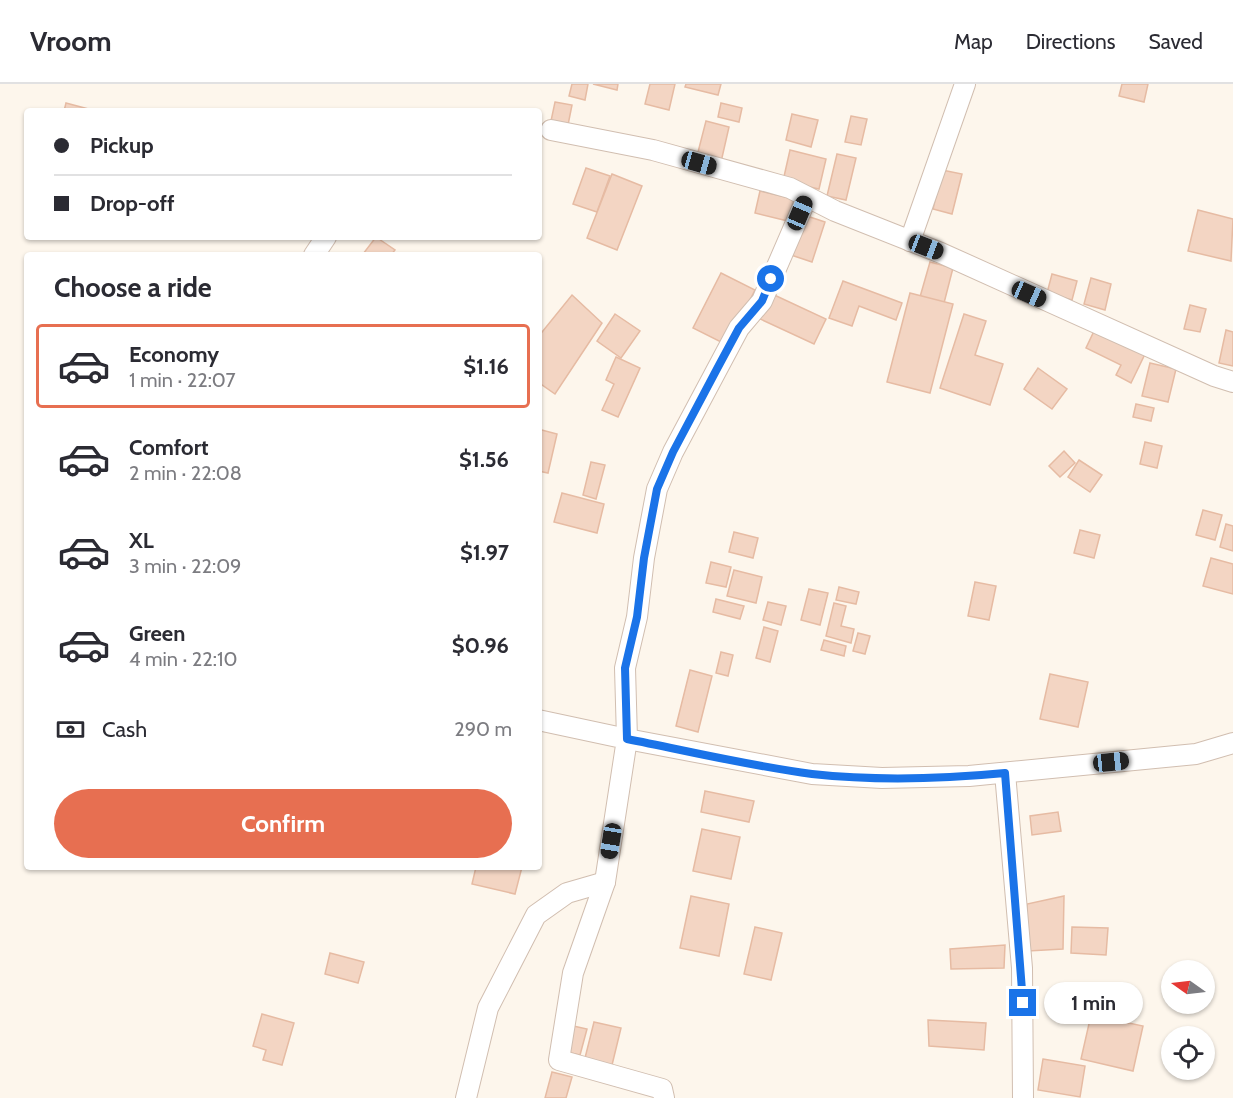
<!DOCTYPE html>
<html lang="en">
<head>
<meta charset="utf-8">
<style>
	:root { --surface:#fff; --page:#f7f7f7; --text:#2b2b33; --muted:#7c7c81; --line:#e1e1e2; --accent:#e76f51 }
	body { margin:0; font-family:Cabin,sans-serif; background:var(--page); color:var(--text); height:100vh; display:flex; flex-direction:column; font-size:22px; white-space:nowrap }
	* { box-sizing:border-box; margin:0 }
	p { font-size:20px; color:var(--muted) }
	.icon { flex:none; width:33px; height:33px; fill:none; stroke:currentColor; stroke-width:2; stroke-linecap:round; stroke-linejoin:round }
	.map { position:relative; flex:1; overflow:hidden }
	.details { position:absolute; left:24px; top:168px; width:518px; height:618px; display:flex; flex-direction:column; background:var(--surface); border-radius:6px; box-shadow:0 2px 4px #0004 }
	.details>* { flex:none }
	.hud { position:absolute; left:24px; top:24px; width:518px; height:132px; border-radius:6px; box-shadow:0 2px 4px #0004; display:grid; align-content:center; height:132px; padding:0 30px; background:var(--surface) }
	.needle { width:39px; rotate:284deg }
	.fabs { position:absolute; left:1161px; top:876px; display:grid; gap:12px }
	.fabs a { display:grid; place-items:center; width:54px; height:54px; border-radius:50%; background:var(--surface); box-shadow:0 2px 4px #0004; font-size:30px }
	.end { position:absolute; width:27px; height:27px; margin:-14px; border:8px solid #1a73e8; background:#fff; box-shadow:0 0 0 3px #fff }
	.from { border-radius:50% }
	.bubble { position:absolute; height:42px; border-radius:21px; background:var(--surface); box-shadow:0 2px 4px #0004; font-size:20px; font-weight:700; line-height:42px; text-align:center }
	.car { position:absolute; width:18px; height:36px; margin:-18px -9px; border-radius:8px; box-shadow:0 0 4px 2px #0007; background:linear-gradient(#222 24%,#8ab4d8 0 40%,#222 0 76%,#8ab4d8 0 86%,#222 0) }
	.hud b { display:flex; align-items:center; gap:21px; height:57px; font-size:22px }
	.hud b+b { border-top:2px solid var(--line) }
	.hud i { width:15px; height:15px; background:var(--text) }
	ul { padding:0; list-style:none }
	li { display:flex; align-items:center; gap:18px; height:84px; margin:0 12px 9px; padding:0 18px; border:3px solid transparent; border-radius:6px }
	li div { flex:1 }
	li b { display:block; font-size:22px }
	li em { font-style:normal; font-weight:700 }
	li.selected { border-color:var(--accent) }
	li>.icon { width:54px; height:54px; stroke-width:1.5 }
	h2 { padding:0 30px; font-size:27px; line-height:72px }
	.pay { display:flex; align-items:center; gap:15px; height:66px; padding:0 30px; font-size:22px }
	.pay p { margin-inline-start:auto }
	.primary-button { display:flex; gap:12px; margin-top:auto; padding:12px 30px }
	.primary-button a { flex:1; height:69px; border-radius:36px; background:var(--accent); color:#fff; font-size:24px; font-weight:700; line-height:69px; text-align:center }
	header { display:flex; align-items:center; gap:36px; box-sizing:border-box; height:84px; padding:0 30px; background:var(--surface); border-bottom:2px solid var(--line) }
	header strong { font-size:28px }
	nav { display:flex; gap:33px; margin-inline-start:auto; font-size:21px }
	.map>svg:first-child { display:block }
	.building { fill:#f3d5c3; stroke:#e6bba3; stroke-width:1.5 }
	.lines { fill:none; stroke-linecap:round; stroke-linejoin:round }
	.street-casing { stroke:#d1beb0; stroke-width:22 }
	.street { stroke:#fff; stroke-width:20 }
	.route { stroke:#1a73e8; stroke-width:8 }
</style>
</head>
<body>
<header>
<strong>Vroom</strong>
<nav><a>Map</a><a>Directions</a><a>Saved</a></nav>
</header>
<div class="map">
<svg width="1233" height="1014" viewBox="0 0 1233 1014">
	<rect width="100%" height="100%" fill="#fdf6ec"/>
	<g class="building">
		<polygon points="572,0 588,0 585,16 569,12"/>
		<polygon points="593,0 618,0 617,6"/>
		<polygon points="650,0 675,0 669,26 645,20"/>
		<polygon points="686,0 721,0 718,11 685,3"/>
		<polygon points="1122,0 1148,0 1144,18 1119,12"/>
		<polygon points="555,18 572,21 568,41 551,37"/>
		<polygon points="66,19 96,27 64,27"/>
		<polygon points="721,19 742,24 739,38 718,33"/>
		<polygon points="792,30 818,36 811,63 786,56"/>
		<polygon points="851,32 867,35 861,61 845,58"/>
		<polygon points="706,37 729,43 721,78 697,72"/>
		<polygon points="790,66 826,75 819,105 783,97"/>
		<polygon points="837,70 856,74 846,116 827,112"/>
		<polygon points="586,84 610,92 597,128 573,120"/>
		<polygon points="942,86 962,90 952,130 933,125"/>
		<polygon points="612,90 642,102 617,166 587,154"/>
		<polygon points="760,107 798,116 792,138 755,129"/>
		<polygon points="1198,126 1233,135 1231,177 1188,167"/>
		<polygon points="804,131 825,138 812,178 791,171"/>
		<polygon points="376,153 395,166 391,171 363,170"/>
		<polygon points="930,178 953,184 944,219 920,213"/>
		<polygon points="721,189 755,206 727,261 693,244"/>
		<polygon points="1052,190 1077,197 1072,216 1047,209"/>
		<polygon points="1091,194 1111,200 1105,226 1084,220"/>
		<polygon points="843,197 902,219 896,236 859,222 852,242 829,234"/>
		<polygon points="770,209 826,235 814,260 758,234"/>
		<polygon points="910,209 953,220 930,309 887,298"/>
		<polygon points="572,211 602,239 555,310 538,298 538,253"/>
		<polygon points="1190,221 1206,225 1200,248 1184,245"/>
		<polygon points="615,230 640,247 621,274 597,257"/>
		<polygon points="964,230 986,237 975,271 1003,280 990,321 940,304"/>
		<polygon points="1095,245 1145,270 1131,299 1116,291 1121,281 1086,264"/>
		<polygon points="1226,246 1233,248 1233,282 1219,279"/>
		<polygon points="616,273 640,284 618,333 602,326 614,300 606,296"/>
		<polygon points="1150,279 1176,285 1168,318 1142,312"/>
		<polygon points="1038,284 1067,305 1052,325 1024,305"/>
		<polygon points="1136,320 1154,324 1151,337 1133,333"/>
		<polygon points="538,345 557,350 548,389 538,387"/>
		<polygon points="1145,358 1162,362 1157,384 1140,380"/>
		<polygon points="1064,367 1075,379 1060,393 1049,382"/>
		<polygon points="1079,376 1102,391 1090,408 1068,393"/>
		<polygon points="591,378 605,381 596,415 583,411"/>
		<polygon points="562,409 604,420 597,449 554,438"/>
		<polygon points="1203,426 1222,431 1215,456 1196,451"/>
		<polygon points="1226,440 1233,442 1233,467 1220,463"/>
		<polygon points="1080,446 1100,451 1094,474 1074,469"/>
		<polygon points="734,448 758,454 753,474 729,468"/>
		<polygon points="1211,474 1233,480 1233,510 1203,502"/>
		<polygon points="711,478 731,483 726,503 706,499"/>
		<polygon points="734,486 762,493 756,519 727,512"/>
		<polygon points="975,498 996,502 989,536 968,532"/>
		<polygon points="839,503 859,508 856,520 836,516"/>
		<polygon points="809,505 828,509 820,541 801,536"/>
		<polygon points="716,515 744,522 740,535 713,528"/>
		<polygon points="768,518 786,522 781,541 763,536"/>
		<polygon points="834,519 846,522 841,542 854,545 851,559 826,552"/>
		<polygon points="764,543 778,547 770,578 756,574"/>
		<polygon points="858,549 870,552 865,570 853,567"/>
		<polygon points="824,556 846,562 844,572 821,566"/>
		<polygon points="721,568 733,571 728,592 716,589"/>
		<polygon points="690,586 712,592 698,648 676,642"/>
		<polygon points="1050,590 1088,598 1078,643 1040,635"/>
		<polygon points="705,707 754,717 749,738 701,728"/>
		<polygon points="1058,728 1061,747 1032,751 1030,732"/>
		<polygon points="702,745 740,753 731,795 693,787"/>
		<polygon points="476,783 522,783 515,810 472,800"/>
		<polygon points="691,812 729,820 719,872 680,864"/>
		<polygon points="1064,812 1063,865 1028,867 1027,820"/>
		<polygon points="755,843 782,849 771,896 744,890"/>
		<polygon points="1072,843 1108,844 1106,871 1071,869"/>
		<polygon points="1005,861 1004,884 951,885 950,865"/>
		<polygon points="330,869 364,878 358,899 325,890"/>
		<polygon points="262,930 294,939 282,981 263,976 266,966 253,962"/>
		<polygon points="1091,931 1143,942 1133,987 1081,975"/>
		<polygon points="928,936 986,939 984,966 929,962"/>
		<polygon points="594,938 621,944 612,981 585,974"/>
		<polygon points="569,941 587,945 580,971 562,967"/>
		<polygon points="1043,975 1085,982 1080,1013 1038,1006"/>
		<polygon points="552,988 572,993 566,1014 545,1014"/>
	</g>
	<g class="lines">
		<defs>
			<g id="street">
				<polyline points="551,46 653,66 790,104 835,127 941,169 1214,292 1233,298"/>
				<polyline points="807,113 762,217 739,244 673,368 657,405 644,474 637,533 625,584 627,655 812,690 882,694 969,692 1196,670 1233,659"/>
				<polyline points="910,157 965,0"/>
				<polyline points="314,171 326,153"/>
				<polyline points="538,636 627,655 605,798 573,889 559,976 662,1005 664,1014"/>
				<polyline points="1005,689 1022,884 1023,1014"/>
				<polyline points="466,1014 488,924 536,831 567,809 605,798"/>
			</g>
		</defs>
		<use href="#street" class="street-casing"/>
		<use href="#street" class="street"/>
	</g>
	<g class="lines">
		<path class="route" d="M771,195L762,217L739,244L718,283L673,368L657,405L644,474L637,533L625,584L627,655C688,667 750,682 812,690C876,697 942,695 1005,689L1023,919"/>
	</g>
</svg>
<div class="fabs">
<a><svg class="needle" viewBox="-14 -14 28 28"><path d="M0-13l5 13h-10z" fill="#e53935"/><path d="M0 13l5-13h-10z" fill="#7c7c81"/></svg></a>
<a><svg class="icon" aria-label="locate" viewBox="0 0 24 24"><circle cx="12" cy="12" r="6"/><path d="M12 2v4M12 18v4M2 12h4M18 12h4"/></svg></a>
</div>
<i class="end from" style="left:771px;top:195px"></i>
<i class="end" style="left:1023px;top:919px"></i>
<div class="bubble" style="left:1044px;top:898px;width:99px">1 min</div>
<i class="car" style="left:699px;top:79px;rotate:106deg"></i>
<i class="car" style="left:800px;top:129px;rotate:23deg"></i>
<i class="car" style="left:926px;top:163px;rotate:111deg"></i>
<i class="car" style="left:1029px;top:210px;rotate:114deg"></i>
<i class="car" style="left:1111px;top:678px;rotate:84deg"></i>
<i class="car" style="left:611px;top:757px;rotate:189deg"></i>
<div class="hud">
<b><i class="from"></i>Pickup</b>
<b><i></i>Drop-off</b>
</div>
<section class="details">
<h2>Choose a ride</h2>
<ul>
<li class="selected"><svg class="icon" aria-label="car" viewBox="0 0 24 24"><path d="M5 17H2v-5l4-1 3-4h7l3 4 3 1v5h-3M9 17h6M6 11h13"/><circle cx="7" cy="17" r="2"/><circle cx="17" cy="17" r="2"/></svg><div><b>Economy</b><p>1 min · 22:07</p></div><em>$1.16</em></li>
<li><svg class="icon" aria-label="car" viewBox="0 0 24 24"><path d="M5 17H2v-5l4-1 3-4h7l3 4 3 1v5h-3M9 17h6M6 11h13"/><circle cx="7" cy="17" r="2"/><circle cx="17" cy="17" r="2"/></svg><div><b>Comfort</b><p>2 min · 22:08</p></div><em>$1.56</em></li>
<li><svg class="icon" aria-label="car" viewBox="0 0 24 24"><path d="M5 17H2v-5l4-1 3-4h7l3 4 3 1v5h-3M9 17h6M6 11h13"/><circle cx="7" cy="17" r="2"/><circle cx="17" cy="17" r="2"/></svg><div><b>XL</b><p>3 min · 22:09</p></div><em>$1.97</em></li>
<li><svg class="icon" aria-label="car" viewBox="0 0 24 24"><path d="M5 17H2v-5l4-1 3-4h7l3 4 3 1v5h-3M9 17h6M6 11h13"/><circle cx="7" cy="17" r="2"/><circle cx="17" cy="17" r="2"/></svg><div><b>Green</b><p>4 min · 22:10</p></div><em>$0.96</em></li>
</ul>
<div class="pay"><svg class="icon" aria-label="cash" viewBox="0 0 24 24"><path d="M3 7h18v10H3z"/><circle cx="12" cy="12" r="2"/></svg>Cash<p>290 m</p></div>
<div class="primary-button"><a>Confirm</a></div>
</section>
</div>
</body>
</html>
